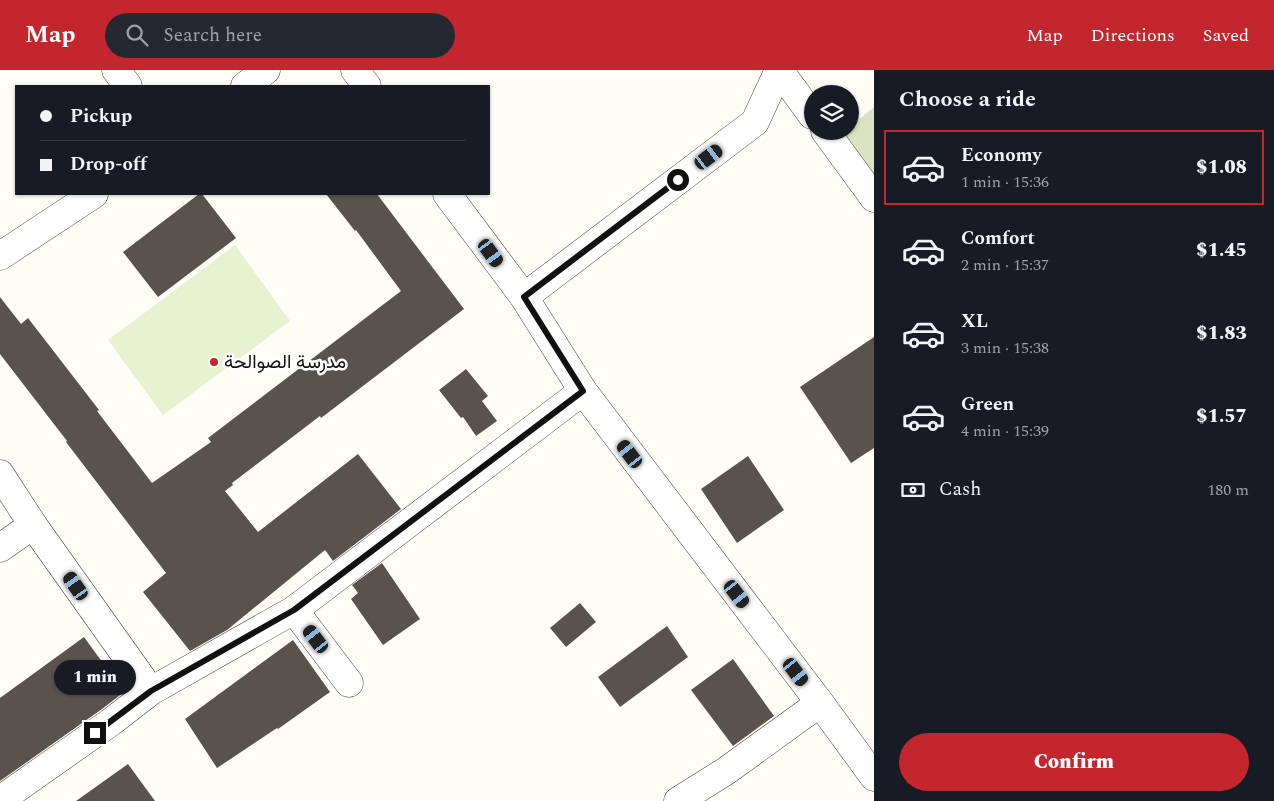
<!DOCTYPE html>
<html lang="en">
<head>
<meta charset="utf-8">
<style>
	:root { --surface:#171b24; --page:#242831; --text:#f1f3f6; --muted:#9ea1a6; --line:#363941; --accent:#c4262e }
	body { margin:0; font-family:Spectral,Vazirmatn,serif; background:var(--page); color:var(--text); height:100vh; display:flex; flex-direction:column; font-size:19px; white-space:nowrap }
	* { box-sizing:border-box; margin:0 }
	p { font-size:16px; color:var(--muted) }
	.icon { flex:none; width:28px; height:28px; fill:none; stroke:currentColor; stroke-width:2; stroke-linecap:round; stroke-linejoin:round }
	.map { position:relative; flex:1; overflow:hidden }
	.sheet { display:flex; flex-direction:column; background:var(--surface); width:400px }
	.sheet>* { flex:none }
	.guide { position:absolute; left:15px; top:15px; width:475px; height:110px; border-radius:0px; box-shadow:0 1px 4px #0004; display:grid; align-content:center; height:110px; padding:0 25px; background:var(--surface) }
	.tools { position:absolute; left:804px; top:15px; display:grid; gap:10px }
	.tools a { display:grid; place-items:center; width:55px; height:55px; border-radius:50%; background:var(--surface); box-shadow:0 1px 4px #0004; font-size:25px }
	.end { position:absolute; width:22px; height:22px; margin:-11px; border:6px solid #111; background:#fff; box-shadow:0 0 0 2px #fff }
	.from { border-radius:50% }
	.bubble { position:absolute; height:35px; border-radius:18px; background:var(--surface); box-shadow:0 1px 4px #0004; font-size:16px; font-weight:800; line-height:35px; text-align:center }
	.car { position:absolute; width:15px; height:30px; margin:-15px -8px; border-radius:6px; box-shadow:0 0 4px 1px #0007; background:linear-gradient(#222 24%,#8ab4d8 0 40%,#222 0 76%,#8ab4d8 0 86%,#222 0) }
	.guide b { display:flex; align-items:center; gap:18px; height:48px; font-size:19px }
	.guide b+b { border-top:1px solid var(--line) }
	.guide i { width:12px; height:12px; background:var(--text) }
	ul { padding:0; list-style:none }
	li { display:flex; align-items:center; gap:15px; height:75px; margin:0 10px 8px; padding:0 15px; border:2px solid transparent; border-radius:0px }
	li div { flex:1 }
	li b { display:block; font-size:19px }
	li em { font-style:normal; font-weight:800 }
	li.selected { border-color:var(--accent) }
	li>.icon { width:45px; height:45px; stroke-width:1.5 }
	h2 { padding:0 25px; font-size:22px; line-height:60px }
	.pay { display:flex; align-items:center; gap:12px; height:55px; padding:0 25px; font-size:19px }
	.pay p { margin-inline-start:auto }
	.action { display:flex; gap:10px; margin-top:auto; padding:10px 25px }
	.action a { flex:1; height:58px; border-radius:30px; background:var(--accent); color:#fff; font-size:20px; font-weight:800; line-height:58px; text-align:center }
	header { display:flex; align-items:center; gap:30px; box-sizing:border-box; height:70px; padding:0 25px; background:var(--accent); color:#fff }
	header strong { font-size:24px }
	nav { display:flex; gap:28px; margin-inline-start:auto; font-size:18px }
	.search { width:350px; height:45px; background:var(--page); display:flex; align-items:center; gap:12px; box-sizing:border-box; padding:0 18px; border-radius:28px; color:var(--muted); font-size:19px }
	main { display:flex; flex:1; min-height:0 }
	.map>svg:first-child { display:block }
	.cemetery { fill:#d9e3c4 }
	.pitch { fill:#e6f2cf }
	.building { fill:#5a524d }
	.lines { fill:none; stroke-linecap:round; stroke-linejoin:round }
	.street-casing { stroke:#444; stroke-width:29 }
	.street { stroke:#fff; stroke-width:28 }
	.route { stroke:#111; stroke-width:6 }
	.poi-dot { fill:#c4262e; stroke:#fff; stroke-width:2 }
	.labels { text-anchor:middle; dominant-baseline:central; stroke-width:5; stroke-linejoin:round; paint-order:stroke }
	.poi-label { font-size:19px; fill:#111; stroke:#fff; text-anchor:start }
</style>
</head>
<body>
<header>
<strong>Map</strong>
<div class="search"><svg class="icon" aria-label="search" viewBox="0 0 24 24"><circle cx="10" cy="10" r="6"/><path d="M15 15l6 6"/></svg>Search here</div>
<nav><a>Map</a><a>Directions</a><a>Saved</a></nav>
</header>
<main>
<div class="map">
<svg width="874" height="731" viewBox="0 0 874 731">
	<rect width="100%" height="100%" fill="#fffdf5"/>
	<polygon class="cemetery" points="874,37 874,128 832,72 845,61 850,61 850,57"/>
	<polygon class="pitch" points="235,175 290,251 163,345 108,270"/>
	<g class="building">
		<polygon points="199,124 202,124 236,168 158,227 123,182"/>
		<polygon points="326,124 377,124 464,239 321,348 320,346 232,413 233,415 225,421 258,462 358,384 401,439 333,491 325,480 227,560 190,581 143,522 166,503 66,372 67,371 0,284 0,227 21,254 28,248 99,340 97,341 152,413 211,372 208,368 401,221 356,160 355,161"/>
		<polygon points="874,267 874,378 851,393 800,317"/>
		<polygon points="466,299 488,326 482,331 497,351 476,366 463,347 461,348 439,320"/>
		<polygon points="748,386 784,440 737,473 701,419"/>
		<polygon points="382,493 420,549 383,575 351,529 358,523 352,515"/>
		<polygon points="580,533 596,552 566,577 550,558"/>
		<polygon points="667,556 688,587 620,637 598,607"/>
		<polygon points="84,567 124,622 102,639 0,711 0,628"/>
		<polygon points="293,570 330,622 278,659 277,658 217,698 185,649"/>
		<polygon points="733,589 774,646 733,676 691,620"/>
		<polygon points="128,694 155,731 76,731"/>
	</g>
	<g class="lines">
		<defs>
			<g id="street">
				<polyline points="116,0 128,16"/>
				<polyline points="355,0 367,16"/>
				<polyline points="779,0 812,45"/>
				<polyline points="245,16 266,0"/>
				<polyline points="825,61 874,128"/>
				<polyline points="447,124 524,227 583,321 820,633 874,707"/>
				<polyline points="0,186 94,124"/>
				<polyline points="524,227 755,52 779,0"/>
				<polyline points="0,404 33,455 151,621"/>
				<polyline points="0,478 33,455"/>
				<polyline points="294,540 349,613"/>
				<polyline points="0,730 111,652 151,621 294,540 583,321"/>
				<polyline points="678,731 726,701 820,633"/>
			</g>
		</defs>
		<use href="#street" class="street-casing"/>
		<use href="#street" class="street"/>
	</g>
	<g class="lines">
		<polyline class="route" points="95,663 151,621 294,540 583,321 524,227 678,110"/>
	</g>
	<circle class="poi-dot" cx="214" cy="292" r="5"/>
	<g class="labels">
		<g class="poi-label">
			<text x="224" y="292">مدرسة الصوالحة</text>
		</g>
	</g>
</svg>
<div class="tools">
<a><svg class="icon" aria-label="layers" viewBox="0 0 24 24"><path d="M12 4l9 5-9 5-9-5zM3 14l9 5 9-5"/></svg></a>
</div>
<i class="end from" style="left:678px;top:110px"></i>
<i class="end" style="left:95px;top:663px"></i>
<div class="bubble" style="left:54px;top:590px;width:82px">1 min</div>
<i class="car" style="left:709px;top:87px;rotate:53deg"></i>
<i class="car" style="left:491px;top:183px;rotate:144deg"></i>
<i class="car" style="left:630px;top:384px;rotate:323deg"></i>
<i class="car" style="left:76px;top:516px;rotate:325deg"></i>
<i class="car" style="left:737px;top:524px;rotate:143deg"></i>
<i class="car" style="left:316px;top:569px;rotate:323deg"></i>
<i class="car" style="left:796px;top:602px;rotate:143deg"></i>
<div class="guide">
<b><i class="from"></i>Pickup</b>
<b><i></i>Drop-off</b>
</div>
</div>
<section class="sheet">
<h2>Choose a ride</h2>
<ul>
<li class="selected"><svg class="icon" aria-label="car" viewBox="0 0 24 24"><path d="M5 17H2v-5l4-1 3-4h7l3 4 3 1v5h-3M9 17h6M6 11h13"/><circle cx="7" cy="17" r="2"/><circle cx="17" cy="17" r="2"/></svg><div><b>Economy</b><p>1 min · 15:36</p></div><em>$1.08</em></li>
<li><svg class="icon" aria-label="car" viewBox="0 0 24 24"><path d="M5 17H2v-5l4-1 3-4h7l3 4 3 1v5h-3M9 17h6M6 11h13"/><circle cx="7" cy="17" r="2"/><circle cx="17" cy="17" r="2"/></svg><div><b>Comfort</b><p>2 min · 15:37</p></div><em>$1.45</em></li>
<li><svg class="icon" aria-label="car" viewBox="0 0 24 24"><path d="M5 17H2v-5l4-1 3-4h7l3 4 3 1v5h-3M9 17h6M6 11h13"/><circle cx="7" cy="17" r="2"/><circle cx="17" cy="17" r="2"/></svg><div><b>XL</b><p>3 min · 15:38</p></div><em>$1.83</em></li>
<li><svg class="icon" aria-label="car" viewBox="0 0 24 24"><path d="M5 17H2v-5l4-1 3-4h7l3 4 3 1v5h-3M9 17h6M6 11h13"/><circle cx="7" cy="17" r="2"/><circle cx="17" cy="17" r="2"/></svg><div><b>Green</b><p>4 min · 15:39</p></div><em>$1.57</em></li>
</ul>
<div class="pay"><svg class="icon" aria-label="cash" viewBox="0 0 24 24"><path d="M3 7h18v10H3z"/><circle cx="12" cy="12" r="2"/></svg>Cash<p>180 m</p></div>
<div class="action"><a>Confirm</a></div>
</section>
</main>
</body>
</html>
